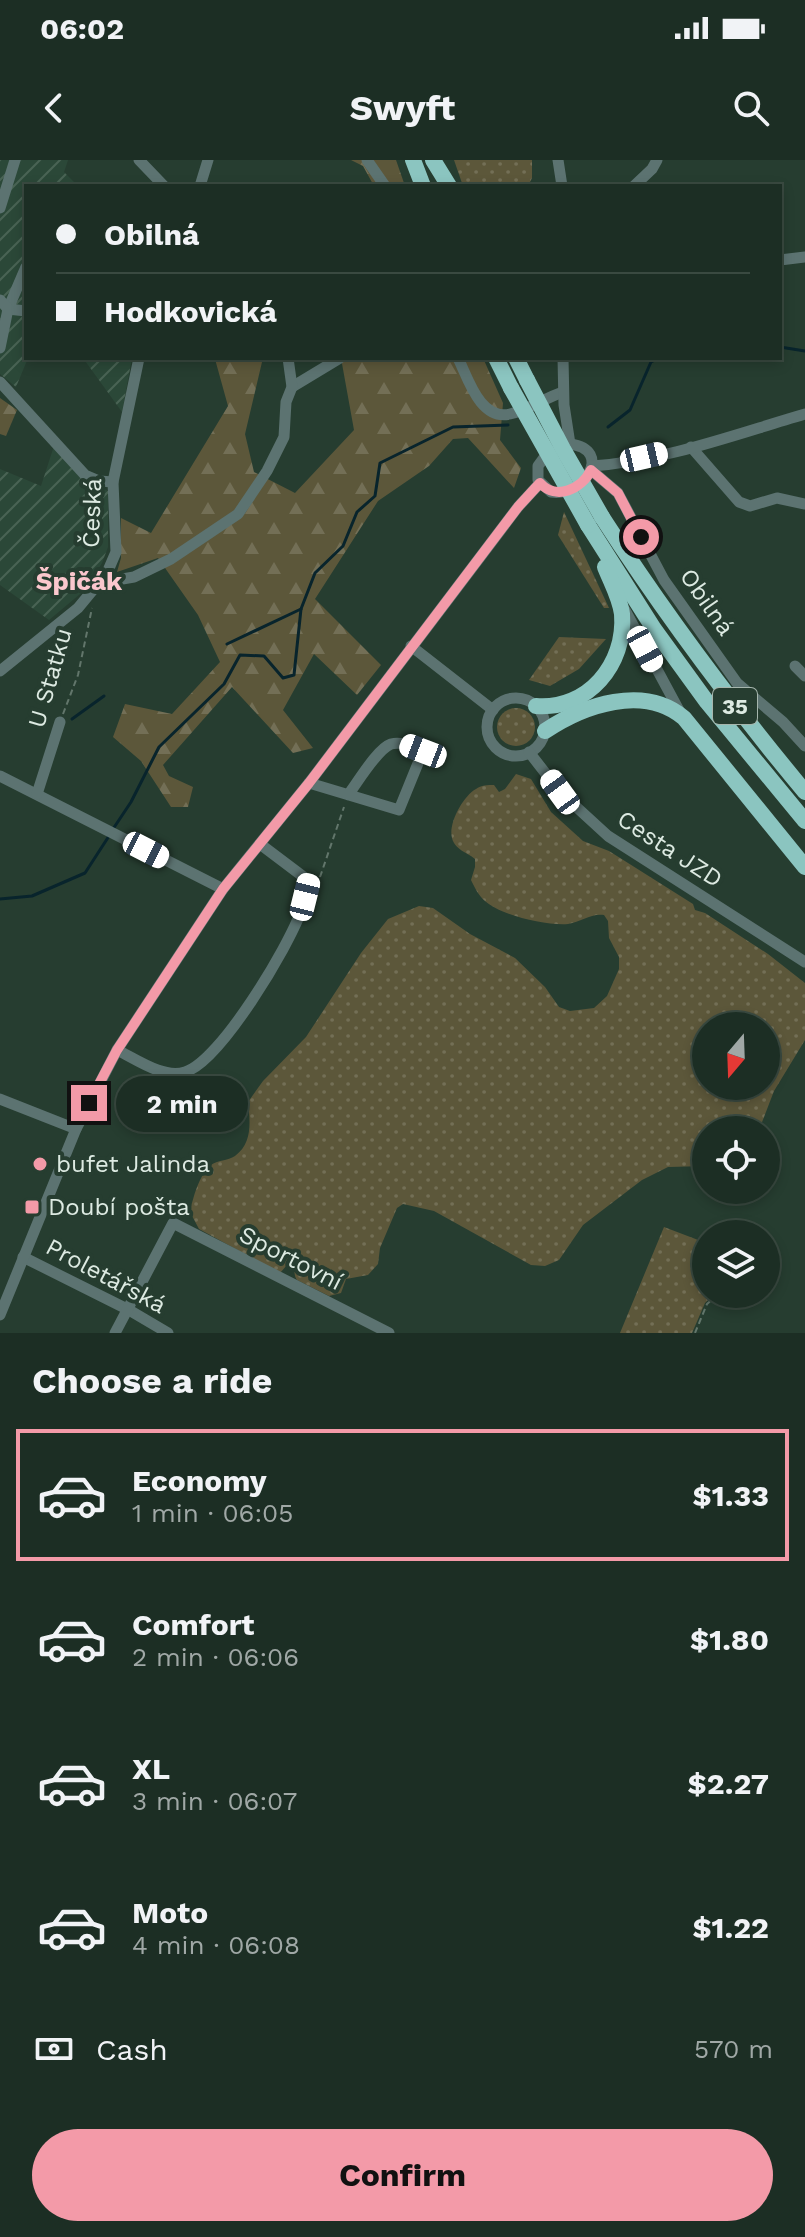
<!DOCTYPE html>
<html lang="en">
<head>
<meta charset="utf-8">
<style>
	:root { --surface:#1c2e24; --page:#293a31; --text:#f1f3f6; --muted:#a0a8a6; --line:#3a4a41; --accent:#f39aa8 }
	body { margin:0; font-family:"Work Sans",sans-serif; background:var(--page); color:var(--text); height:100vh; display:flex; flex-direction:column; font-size:30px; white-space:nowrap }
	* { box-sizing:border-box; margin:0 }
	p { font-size:26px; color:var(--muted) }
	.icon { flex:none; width:44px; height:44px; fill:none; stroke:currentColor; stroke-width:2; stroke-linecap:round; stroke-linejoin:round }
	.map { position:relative; height:1173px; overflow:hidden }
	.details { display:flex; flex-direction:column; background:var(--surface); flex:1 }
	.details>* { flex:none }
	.hud { position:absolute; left:24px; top:24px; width:758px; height:176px; border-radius:0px; box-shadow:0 4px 12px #0003,0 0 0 2px var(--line); display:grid; align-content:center; height:176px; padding:0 32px; background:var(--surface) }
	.needle { width:52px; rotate:199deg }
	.controls { position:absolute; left:692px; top:852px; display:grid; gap:16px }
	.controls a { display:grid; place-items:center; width:88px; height:88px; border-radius:50%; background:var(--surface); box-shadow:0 4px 12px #0003,0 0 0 2px var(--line); font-size:40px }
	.end { position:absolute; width:36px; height:36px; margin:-18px; border:10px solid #f39aa8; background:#111; box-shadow:0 0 0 4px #111 }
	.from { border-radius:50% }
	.bubble { position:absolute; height:56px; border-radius:28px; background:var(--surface); box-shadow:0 4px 12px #0003,0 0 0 2px var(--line); font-size:26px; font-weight:700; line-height:56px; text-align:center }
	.car { position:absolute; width:24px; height:48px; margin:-24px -12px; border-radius:10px; box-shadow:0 0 6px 2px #0007; background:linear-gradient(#fff 24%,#345 0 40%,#fff 0 76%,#345 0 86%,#fff 0) }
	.hud b { display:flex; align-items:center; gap:28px; height:76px; font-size:30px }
	.hud b+b { border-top:2px solid var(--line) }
	.hud i { width:20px; height:20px; background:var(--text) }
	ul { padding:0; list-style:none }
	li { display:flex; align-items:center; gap:24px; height:132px; margin:0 16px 12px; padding:0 16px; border:4px solid transparent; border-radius:0px }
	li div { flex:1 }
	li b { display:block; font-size:30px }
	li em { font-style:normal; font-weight:700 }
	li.active { border-color:var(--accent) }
	li>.icon { width:72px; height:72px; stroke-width:1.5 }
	h2 { padding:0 32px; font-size:36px; line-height:96px }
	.pay { display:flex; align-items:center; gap:20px; height:88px; padding:0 32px; font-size:30px }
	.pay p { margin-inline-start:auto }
	.primary-button { display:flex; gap:16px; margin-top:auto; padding:16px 32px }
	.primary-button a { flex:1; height:92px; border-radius:48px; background:var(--accent); color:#111; font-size:32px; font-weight:700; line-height:92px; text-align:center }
	.status { display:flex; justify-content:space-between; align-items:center; height:56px; padding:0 40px; background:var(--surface); direction:ltr }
	.status svg { height:22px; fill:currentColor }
	header { display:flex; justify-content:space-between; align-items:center; height:104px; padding:0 32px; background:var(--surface); font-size:36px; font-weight:700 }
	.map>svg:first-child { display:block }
	.industrial { fill:url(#industrial-furrows) }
	.grass { fill:url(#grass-dots); fill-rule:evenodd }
	.forest { fill:url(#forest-firs) }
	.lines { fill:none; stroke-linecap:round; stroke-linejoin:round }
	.stream { stroke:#08242c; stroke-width:3 }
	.path { stroke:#62766b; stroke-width:2; stroke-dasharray:6 4; stroke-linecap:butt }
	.minor { stroke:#5c7371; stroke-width:11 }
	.highway { stroke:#8bc5c0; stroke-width:16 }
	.highway-bridge { stroke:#8bc5c0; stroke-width:16 }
	.route { stroke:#f39aa8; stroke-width:10 }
	.poi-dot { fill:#f39aa8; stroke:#263d30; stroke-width:3 }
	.labels { text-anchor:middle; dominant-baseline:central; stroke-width:8; stroke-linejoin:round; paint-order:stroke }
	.shield { fill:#263d30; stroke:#a6b6ad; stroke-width:2 }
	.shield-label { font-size:22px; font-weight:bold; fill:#ddeae2 }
	.street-label { font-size:24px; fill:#ddeae2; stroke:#263d30 }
	.poi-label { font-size:24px; fill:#ddeae2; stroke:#263d30; text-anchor:start }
	.neighbourhood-label { font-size:26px; font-weight:bold; fill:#fbc7cd; stroke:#263d30 }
</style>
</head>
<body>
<div class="status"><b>06:02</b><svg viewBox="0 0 49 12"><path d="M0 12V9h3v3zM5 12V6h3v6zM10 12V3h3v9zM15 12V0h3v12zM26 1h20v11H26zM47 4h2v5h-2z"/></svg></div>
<header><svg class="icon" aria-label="back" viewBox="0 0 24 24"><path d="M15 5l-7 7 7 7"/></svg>Swyft<svg class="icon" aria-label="search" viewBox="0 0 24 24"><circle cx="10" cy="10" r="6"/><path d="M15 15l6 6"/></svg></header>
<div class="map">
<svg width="805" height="1173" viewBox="0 0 805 1173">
	<defs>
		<pattern id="industrial-furrows" width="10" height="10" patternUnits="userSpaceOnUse" patternTransform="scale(2)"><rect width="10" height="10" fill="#2b4838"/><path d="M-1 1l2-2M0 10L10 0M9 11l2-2" fill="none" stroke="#496354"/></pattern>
		<pattern id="grass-dots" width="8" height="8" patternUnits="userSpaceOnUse" patternTransform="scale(2)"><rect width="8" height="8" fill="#5c573a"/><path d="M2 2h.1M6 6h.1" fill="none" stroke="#736f56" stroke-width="1.8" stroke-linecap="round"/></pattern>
		<pattern id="forest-firs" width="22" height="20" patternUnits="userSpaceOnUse" patternTransform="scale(2)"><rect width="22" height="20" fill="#5c573a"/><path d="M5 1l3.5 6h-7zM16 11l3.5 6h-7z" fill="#736f56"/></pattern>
	</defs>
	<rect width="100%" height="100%" fill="#263d30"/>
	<g class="industrial">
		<polygon points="0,0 68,0 64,12 78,26 26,26 26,198 28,198 16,227 0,214"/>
		<polygon points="83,198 132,198 122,252"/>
		<polygon points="54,286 81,318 108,331 108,387 102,403 86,429 49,460 0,425 0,309 41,326"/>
	</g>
	<g class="grass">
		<polygon points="454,0 532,0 532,18 528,26 463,26"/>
		<polygon points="564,352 609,448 604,448 558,375"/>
		<polygon points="559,477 606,479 579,509 550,526 529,520"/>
		<circle cx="516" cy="567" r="19"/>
		<path d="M516,614L531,619L551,652L583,681L609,691L693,744L695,750L705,753L768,794L805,823V880L774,931L759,970H706V1006L668,1007L642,1020L583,1065L559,1100L545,1106L531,1105L434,1051L403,1044L397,1048L380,1088L378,1104L368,1115L346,1119L341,1133L329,1136L297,1120C292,1113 298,1107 287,1105L280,1113L199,1069L190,1052C193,1038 199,1015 211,1005C217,1000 228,1001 235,996C253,983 250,961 248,942L263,921L306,877L361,793L388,759L419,746L433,748L470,774L515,798L545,827L559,847L570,851L594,848L607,836L619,809V797L609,778L608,761L604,755C591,753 581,762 568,764C547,766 500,755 485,741C478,735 475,728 471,720L475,707V699C467,692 455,690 452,678C448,664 463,636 476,629C481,625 488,625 494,625L499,632L505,629ZM706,866H766V926H706Z"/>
		<polygon points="664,1067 706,1083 706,1134 714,1134 705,1143 692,1173 620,1173"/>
	</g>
	<g class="forest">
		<polygon points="351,0 396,0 405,26 374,26 363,6"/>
		<polygon points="218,198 258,198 262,202 245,274 254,312 295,333 354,270 341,198 483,198 503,243 500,280 521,308 514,328 468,278 453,279 429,306 378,341 315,439 381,505 357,535 314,494 283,550 313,588 293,593 232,527 163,605 169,616 193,627 188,647 171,647 141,601 113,577 125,544 172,554 220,502 198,455 158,398 117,412 121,398 121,358 151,373 228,246 215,199"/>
		<polygon points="0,238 17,250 6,276 0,274"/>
	</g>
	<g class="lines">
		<g class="stream">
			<polyline points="780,187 805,191"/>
			<polyline points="608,267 630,250 651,202 659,198"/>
			<polyline points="227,484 301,449"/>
			<polyline points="72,559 104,536"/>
			<polyline points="113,669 131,642 159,587 224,524 240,495 264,496 283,518 294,515 301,449 315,413 343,386 357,352 375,336 380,303 453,267 508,265"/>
			<polyline points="0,739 32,736 85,713 109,676"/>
		</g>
		<g class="path">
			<polyline points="63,554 78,515 92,448"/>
			<polyline points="320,717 344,647"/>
			<polyline points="695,1173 707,1144 718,1134"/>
		</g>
		<g class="minor">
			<polyline points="139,0 164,26"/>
			<polyline points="367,0 385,26"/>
			<polyline points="558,0 562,26"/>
			<polyline points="200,26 208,0"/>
			<polyline points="634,26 652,9 657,0"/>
			<polyline points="0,48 15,0"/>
			<polyline points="780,100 805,97"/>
			<polyline points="26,107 8,149 26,151"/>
			<polyline points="0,140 8,149 0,188"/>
			<path d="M458,198C468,218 480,261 510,254C528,250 545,238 563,232"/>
			<polyline points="563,198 564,245 570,284"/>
			<polyline points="0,222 85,315 99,321 113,322"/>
			<polyline points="292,227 340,198"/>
			<path d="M570,284C614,290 584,337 551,332L538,320V306L546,295Z"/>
			<polyline points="691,287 739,342 750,346 777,338 805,344"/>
			<path d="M592,306C664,301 736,274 805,254"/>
			<polyline points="591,310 618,333 664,420 737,523 783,562 805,586"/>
			<polyline points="99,423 134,417 171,399 238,354 267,311 284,277 286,242 292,227 288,198"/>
			<polyline points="625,450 681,554"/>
			<polyline points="411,486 493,550"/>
			<polyline points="795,506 805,516"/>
			<polyline points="0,511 78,448 107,413 116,392 113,322 139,198"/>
			<circle cx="516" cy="567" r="29"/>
			<polyline points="529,592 560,632 608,676 805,802"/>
			<polyline points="0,616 223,729"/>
			<path d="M309,623L399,650L423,591C413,587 402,581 391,584C377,589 358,622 348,635"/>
			<polyline points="37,634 60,562"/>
			<path d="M117,890C136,899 163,919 185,912C220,902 289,786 301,751C304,741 306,731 309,721L260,684"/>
			<polyline points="0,939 76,969"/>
			<polyline points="23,1097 129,1150 168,1173"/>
			<polyline points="0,1155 76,969 117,890 223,729 309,623 518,347 540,323"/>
			<polyline points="115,1173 173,1063 389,1173"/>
		</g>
		<g class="highway">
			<polyline points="413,0 423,26"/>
			<polyline points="433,0 449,26"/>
			<polyline points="496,198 511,228"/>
			<polyline points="516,198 527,220"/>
			<path d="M602,357C664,453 732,544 805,632"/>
			<polyline points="588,365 654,469 707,542 805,661"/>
			<path d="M536,546C588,550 626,504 622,454C620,438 611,422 605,407"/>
			<path d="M545,571C584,545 644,524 684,558L805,707"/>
		</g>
		<g class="highway-bridge">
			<polyline points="527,220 563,289 602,357"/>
			<polyline points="511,228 588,365"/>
		</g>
	</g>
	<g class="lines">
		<path class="route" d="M89,943L117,890L223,729L309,623L518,347L540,323C556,341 582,329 591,310L618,333L641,377"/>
	</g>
	<g class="poi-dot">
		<circle cx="40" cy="1004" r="8"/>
		<rect x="24" y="1039" width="16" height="16" rx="4"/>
	</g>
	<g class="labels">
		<rect class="shield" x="713" y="528" width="44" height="36" rx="6"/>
		<g class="shield-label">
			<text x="735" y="546">35</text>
		</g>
		<g class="street-label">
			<text transform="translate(92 353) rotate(-88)">Česká</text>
			<text transform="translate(707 442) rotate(55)">Obilná</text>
			<text transform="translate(50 518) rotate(-74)">U Statku</text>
			<text transform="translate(670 689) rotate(33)">Cesta JZD</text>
			<text transform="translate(291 1098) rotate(27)">Sportovní</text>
			<text transform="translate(106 1116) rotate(28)">Proletářská</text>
		</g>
		<g class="poi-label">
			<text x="56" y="1004">bufet Jalinda</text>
			<text x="48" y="1047">Doubí pošta</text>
		</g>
		<g class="neighbourhood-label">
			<text x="79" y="421">Špičák</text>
		</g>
	</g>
</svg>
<div class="controls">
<a><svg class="needle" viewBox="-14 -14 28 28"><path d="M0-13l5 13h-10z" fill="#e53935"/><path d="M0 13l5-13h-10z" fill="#a0a8a6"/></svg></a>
<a><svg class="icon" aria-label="locate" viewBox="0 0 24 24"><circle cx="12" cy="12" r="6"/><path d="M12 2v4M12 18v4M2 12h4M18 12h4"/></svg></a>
<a><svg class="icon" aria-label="layers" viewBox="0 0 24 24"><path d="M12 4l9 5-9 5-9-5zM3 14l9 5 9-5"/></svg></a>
</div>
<i class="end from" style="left:641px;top:377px"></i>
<i class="end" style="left:89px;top:943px"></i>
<div class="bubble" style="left:116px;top:916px;width:132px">2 min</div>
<i class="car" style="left:644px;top:297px;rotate:77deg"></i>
<i class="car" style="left:645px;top:489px;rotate:152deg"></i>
<i class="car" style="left:423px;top:591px;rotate:291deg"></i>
<i class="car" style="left:560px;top:632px;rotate:324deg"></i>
<i class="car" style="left:146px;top:690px;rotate:117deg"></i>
<i class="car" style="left:305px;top:737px;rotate:14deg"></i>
<div class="hud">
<b><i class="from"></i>Obilná</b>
<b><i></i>Hodkovická</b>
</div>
</div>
<section class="details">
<h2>Choose a ride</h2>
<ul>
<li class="active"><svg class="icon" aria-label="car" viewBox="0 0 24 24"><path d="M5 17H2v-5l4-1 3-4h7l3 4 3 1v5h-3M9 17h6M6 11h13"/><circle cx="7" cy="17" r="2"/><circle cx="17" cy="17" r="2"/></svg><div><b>Economy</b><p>1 min · 06:05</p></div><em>$1.33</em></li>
<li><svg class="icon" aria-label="car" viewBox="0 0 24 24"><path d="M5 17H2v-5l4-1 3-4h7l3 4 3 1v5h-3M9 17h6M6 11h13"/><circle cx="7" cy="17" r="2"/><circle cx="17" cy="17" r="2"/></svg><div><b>Comfort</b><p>2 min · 06:06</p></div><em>$1.80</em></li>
<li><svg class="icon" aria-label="car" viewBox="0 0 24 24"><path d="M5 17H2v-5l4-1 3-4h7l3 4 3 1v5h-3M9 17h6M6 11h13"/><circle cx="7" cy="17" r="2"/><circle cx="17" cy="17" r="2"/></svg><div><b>XL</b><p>3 min · 06:07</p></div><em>$2.27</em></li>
<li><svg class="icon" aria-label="car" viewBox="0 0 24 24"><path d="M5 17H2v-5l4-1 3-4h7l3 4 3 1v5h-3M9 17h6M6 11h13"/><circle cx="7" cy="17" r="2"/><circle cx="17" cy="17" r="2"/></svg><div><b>Moto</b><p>4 min · 06:08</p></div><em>$1.22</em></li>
</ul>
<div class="pay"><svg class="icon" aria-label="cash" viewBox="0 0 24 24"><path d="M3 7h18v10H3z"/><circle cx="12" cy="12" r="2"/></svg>Cash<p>570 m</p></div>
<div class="primary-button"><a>Confirm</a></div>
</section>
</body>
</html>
